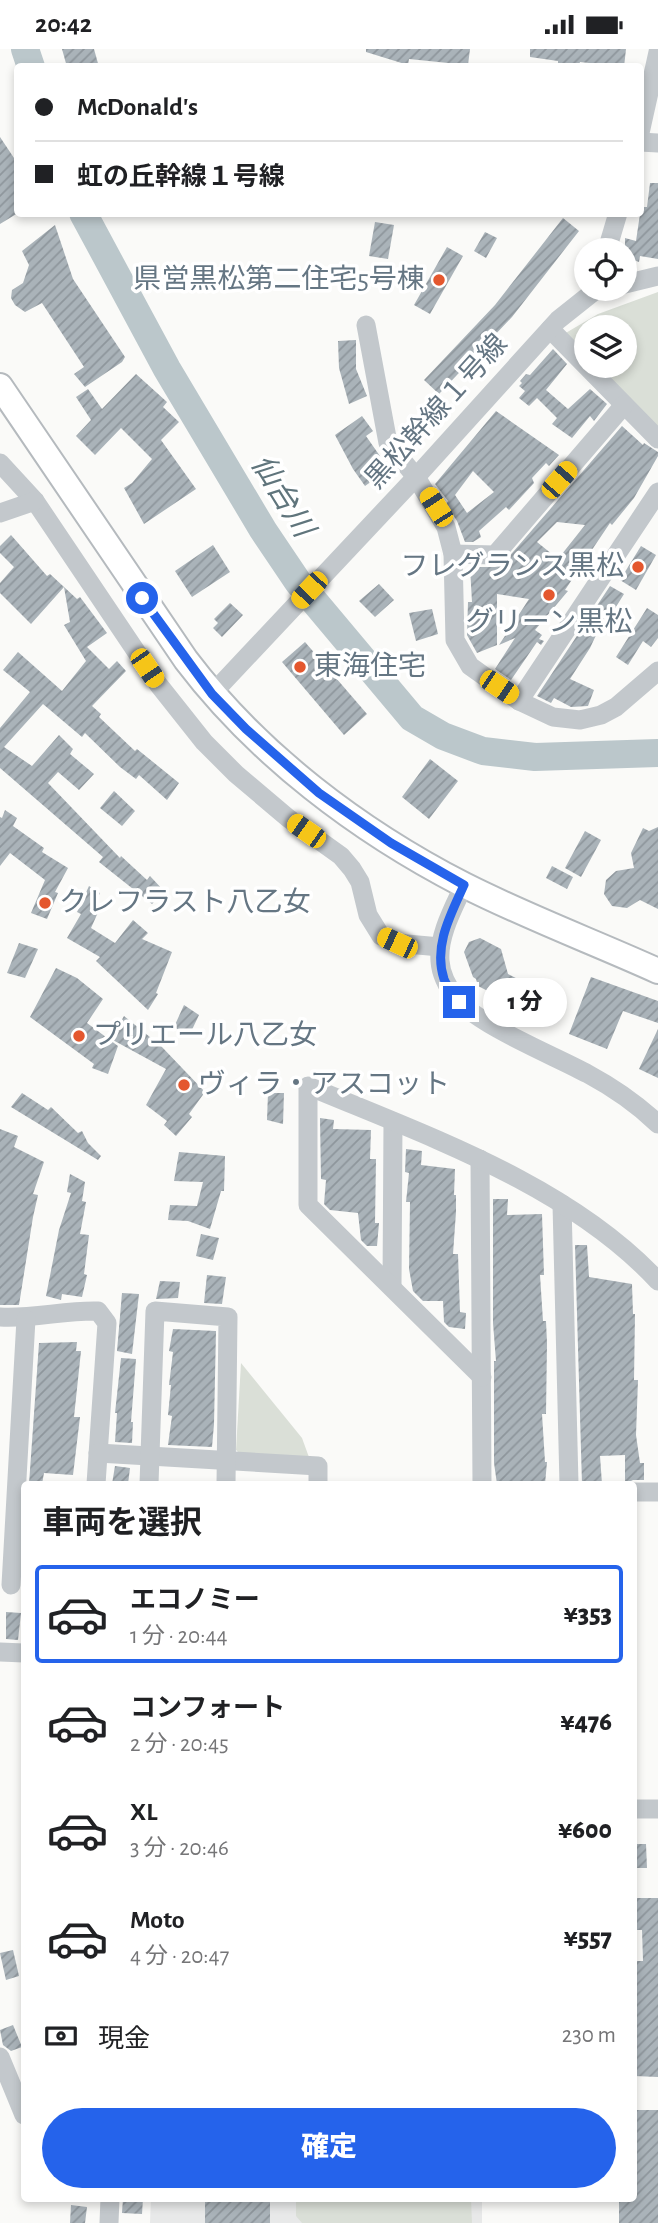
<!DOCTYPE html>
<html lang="ja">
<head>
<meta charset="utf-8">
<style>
	:root { --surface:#fff; --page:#f6f6f6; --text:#202124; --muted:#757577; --line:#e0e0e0; --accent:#2563eb }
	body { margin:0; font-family:"Alegreya Sans","Noto Sans JP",sans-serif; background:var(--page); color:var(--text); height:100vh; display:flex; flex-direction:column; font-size:26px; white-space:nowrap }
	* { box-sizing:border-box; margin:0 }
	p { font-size:23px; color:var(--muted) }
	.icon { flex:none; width:38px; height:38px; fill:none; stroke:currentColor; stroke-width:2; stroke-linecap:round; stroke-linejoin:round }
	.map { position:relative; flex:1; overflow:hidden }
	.side { position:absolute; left:21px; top:1432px; width:616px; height:721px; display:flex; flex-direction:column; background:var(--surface); border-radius:7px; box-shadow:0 4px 10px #0003 }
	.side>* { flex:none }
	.guide { position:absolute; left:14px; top:14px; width:630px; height:154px; border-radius:7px; box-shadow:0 4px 10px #0003; display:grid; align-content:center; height:154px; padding:0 21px; background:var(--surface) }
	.tools { position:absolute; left:574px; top:189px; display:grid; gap:14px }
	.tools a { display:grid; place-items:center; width:63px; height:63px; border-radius:50%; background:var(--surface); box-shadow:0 4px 10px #0003; font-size:35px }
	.end { position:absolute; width:32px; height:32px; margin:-16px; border:9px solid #2563eb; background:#fff; box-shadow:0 0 0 4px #fff }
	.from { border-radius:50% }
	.bubble { position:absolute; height:49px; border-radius:24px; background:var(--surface); box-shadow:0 4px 10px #0003; font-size:23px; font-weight:800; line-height:49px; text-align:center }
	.car { position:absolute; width:21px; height:42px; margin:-21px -10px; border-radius:9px; box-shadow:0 0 5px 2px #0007; background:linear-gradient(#f5c518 24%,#345 0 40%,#f5c518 0 76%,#345 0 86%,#f5c518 0) }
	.guide b { display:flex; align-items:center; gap:24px; height:66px; font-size:26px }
	.guide b+b { border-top:2px solid var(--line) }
	.guide i { width:18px; height:18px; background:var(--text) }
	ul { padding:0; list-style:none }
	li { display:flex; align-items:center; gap:21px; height:98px; margin:0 14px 10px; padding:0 7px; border:4px solid transparent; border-radius:7px }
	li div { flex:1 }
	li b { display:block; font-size:26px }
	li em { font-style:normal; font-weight:800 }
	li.active { border-color:var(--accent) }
	li>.icon { width:63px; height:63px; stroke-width:1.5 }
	h2 { padding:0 21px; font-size:32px; line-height:84px }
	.pay { display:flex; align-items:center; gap:18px; height:77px; padding:0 21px; font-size:26px }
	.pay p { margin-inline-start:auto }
	.action { display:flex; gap:14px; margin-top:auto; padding:14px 21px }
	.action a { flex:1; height:80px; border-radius:42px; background:var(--accent); color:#fff; font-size:28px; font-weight:800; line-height:80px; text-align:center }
	.status { display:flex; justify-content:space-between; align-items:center; height:49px; padding:0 35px; background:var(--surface); direction:ltr }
	.status svg { height:19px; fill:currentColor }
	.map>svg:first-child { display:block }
	.built { fill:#e8e9e9 }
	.green { fill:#dadfd7 }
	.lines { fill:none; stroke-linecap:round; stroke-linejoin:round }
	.river { stroke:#bbc7cb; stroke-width:28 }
	.building { fill:url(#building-hatch); fill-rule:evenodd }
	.major-casing { stroke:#b5babe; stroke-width:28 }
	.minor { stroke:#c3c8cc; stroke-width:19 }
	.major { stroke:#fff; stroke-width:24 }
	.route { stroke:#2563eb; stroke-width:9 }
	.poi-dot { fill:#e4572e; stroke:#fff; stroke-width:2.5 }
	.labels { text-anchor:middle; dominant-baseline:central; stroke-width:7; stroke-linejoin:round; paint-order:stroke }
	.poi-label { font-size:28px; fill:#657683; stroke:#fff; text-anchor:start }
	.street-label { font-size:28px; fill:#657683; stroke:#fff }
	.water-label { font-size:30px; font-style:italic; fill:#60757c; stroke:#fff }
</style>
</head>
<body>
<div class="status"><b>20:42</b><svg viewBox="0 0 49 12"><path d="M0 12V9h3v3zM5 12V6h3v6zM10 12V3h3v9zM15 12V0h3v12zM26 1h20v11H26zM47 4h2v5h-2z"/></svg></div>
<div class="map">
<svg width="658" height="2174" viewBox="0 0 658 2174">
	<defs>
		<pattern id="building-hatch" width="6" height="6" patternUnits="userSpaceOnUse" patternTransform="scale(1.75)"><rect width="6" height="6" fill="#aab3b9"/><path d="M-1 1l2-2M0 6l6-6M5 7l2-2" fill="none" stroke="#8e969c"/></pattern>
	</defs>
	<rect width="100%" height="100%" fill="#fafaf8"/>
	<polygon class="built" points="151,2149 482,2149 482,2174 150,2174"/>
	<g class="green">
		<polygon points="658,243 658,382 595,317 625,317 625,278 586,278 586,308 564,285 598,265"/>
		<polygon points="241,1314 302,1389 310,1411 244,1409 236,1401"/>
		<polygon points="296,2149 471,2149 472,2174 302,2174 296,2167"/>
	</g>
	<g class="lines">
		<g class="river">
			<polyline points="25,0 31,18"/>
			<polyline points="83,164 167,320 263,481 298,533 412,669 443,687 483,702 535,708 658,704"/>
		</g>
	</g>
	<g class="building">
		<polygon points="62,0 94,0 99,18 67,18"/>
		<polygon points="366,0 470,0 468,16 409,10 408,16 366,3"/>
		<polygon points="530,0 626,0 624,18 580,13 579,16 558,14 558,12 530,8"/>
		<polygon points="0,88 18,115 18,164 0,175"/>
		<polygon points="650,134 658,134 658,210 640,207 639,213 625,208 625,189 636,192 641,158 647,158"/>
		<polygon points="563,169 579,182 512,268 439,345 424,331 495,256"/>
		<polygon points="375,173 394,176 388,210 369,207"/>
		<polygon points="55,176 73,230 125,308 122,313 85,338 74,325 84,318 42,254 25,263 15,256 11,249 12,241 23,234 29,216 22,202"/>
		<polygon points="485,183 497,189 486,209 474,202"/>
		<polygon points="447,198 463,207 430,265 414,256"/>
		<polygon points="356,291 356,320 367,347 349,355 339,319 338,292"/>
		<polygon points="553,300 567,315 546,341 568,360 590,340 607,355 594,372 590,367 572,389 552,375 557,369 537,349 529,357 519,349 525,342 519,337 522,334 520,332 526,325 530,326"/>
		<polygon points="136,325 167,353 163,358 179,373 161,391 196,440 144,475 124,439 132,434 152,410 121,379 95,406 76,387 91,371 76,348 88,340 102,360"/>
		<path d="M496,362L559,406L549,417L546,414L532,429L534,434L509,461L506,458L479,482L481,488L473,493H465L457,472L446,455L448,452L435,435ZM473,422L494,443L467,464L455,446Z"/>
		<polygon points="362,367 373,382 366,387 389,420 365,437 353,420 335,386"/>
		<path d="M622,377L643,396L644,394L658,403V407L634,449L612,476L610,474L565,541L568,542L535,581L542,586L539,590L544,592L541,596L537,593L511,631L495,620L515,589L499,596L529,550L497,545V596L477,604L467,586L468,553H472L470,518H495L507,514V510ZM557,473L585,476L558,510L537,493Z"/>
		<polygon points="11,486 47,527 50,525 77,550 80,548 107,584 87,598 109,620 117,612 126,622 92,657 101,665 99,668 135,702 137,700 179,734 167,751 139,726 136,730 120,718 85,684 82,688 43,655 4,698 32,717 59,686 73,700 70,705 94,725 79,741 58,723 48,734 120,809 121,807 147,831 150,827 164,842 152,855 99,813 103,808 0,719 0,679 30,643 3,621 18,603 62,642 86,612 64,576 70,573 64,538 31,575 0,544 0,534 14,518 0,504 0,497"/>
		<polygon points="213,496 230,523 192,548 175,522"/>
		<polygon points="641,497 656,506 636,541 620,531"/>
		<polygon points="379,535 394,551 375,568 359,552"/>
		<polygon points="610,537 624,545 611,566 607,563 590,599 570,630 594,641 588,657 571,658 554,649 551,654 537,647"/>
		<polygon points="230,554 243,566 222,588 213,579 218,574 214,570"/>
		<polygon points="647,559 658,566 658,589 651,598 643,592 628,616 616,608"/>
		<polygon points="432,560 438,585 416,592 409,564"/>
		<polygon points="305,593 367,665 344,686 282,613"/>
		<polygon points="430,710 458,732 429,770 402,748"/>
		<polygon points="114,742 135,762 122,777 100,759"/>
		<polygon points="5,761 17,769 13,777 44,799 42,803 68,819 55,843 58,844 47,870 31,864 45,831 10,804 0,817 0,768 2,769"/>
		<polygon points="658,778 658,860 640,851 627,859 612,857 604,845 606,831 616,822 634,819 631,804 643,779 649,782"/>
		<polygon points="585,782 601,791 581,828 565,819"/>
		<polygon points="552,817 573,828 567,840 546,829"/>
		<polygon points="89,837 100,844 95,855 100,859 91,879 115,894 133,871 148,884 142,890 172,903 156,944 158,945 148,961 96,912 100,908 67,889 81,865 77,863"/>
		<polygon points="480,889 501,900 508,925 541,942 529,963 478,937 476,930 473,928 464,903 469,893"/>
		<polygon points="19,894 38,900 25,929 7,924"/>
		<polygon points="56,919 77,929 103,950 87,974 118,997 108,1025 92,1019 94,1015 30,968"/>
		<polygon points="591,928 658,952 658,974 623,962 607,1000 569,985"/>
		<polygon points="184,956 199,966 189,987 174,978"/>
		<polygon points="124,967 161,997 205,1043 189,1065 192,1068 176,1087 164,1076 167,1072 146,1056 166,1020 111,990"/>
		<polygon points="658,980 658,1029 639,1020"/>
		<polygon points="22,1044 48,1061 51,1058 78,1084 82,1082 88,1094 101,1107 98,1111 11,1058"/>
		<polygon points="268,1044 284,1044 283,1075 267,1071"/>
		<polygon points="320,1069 334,1071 333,1080 371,1081 370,1110 376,1110 375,1174 379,1174 377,1197 367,1197 361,1191 358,1164 330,1161 324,1155 326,1131 321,1130"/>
		<polygon points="0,1080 18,1087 14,1098 44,1113 33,1145 38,1146 33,1168 19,1256 0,1256"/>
		<polygon points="406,1100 422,1102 421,1116 455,1120 454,1146 456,1146 456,1163 453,1205 458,1205 460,1263 466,1264 465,1280 449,1278 444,1273 443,1252 423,1252 413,1242 409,1220 410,1153 406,1153 409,1124 405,1123"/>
		<polygon points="179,1103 225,1107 224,1142 221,1142 210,1180 188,1172 168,1171 170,1156 197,1157 203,1133 174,1132"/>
		<polygon points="70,1125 85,1133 82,1152 86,1153 80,1185 89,1186 84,1225 87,1226 82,1248 62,1245 61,1251 46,1247 59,1181 71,1144 67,1143"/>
		<polygon points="493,1150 508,1150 507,1166 542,1165 544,1226 540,1226 543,1272 546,1272 547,1294 546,1365 542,1365 545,1413 547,1413 545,1435 497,1435 494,1414 494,1312 496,1312 493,1274"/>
		<polygon points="201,1185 219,1189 213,1211 196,1207"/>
		<polygon points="575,1196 587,1196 589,1228 632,1235 633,1265 635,1265 634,1331 638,1331 636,1386 640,1414 644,1414 644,1431 633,1431 625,1435 625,1406 600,1407 602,1435 582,1435"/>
		<polygon points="207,1226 226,1228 222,1255 204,1254"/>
		<polygon points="160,1232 180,1233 178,1249 156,1250"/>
		<polygon points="122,1244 139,1245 132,1305 117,1302"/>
		<polygon points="173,1280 216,1282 214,1375 212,1398 168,1396 172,1367 168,1366 171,1336 169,1336 173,1303 169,1302"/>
		<polygon points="77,1293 76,1302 81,1302 74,1368 80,1368 73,1426 44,1424 42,1435 29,1435 39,1294"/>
		<polygon points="121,1309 136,1310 131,1373 133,1373 132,1394 115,1393 117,1364 115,1364"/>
		<polygon points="115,1417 130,1419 128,1435 112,1435"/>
		<polygon points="6,1563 21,1564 18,1591 6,1590"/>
		<polygon points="634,1795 646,1795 647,1819 634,1819"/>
		<polygon points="634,1849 658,1849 658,2028 634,2027 634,1912 643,1912 642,1881 634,1881"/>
		<polygon points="13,1901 19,1927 6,1931 0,1904"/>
		<polygon points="13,1976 22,1998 11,2002 3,1996 0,1981"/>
		<polygon points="634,2061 658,2061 658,2174 619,2174 619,2149 634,2149"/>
		<polygon points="123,2149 143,2149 142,2165 122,2164"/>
		<rect x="205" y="2149" width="65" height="25"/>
		<polygon points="71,2156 87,2158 85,2174 70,2174"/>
	</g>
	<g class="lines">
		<defs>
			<path id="major" d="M0,337L186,611C258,706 359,782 464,836C527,868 594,893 658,922"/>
		</defs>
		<use href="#major" class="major-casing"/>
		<g class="minor">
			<polyline points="640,84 658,3"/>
			<polyline points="640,93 658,94"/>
			<polyline points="607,201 618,164"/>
			<polyline points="625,235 658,227"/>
			<polyline points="366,276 388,394 416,428 446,478 453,505 455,591 470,617 519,652 553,668 580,671 601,666 616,658 658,622"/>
			<polyline points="550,280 658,390"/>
			<polyline points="0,414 35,452 158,635 204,693 236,725 288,769 341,807 352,820 360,833 368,866 381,887 396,894 440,898"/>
			<polyline points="0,464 35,452"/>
			<polyline points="453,505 495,506 624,356"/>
			<polyline points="212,645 416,428 558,271 597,240"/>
			<polyline points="519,652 658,443"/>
			<path d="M464,836C454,858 438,886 440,912C441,927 448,939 457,950C480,977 555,1007 588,1025C614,1039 637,1055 658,1075"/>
			<polyline points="480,1110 482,1435"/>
			<polyline points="562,1155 569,1435"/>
			<polyline points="392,1238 393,1073"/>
			<path d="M0,1268C33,1270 65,1261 98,1262L107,1274L96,1435"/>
			<path d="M482,1328L308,1156V1037C427,1087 569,1136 658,1232"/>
			<polyline points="98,1404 318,1417 318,1435"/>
			<polyline points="149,1435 155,1262 228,1268 226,1435"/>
			<polyline points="634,1443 658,1443"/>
			<polyline points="11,1536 26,1270"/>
			<polyline points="0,1603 24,1604"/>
			<polyline points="634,1760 658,1760"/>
			<polyline points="0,2008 24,2066"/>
			<polyline points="109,2174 110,2149"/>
		</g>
		<use href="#major" class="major"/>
	</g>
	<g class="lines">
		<path class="route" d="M142,549L212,645L246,680L319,744L391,794L464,836C451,865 433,897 444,930C447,938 454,945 459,953"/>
	</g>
	<g class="poi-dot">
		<circle cx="439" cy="231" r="7"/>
		<circle cx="638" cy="518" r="7"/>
		<circle cx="549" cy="546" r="7"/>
		<circle cx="300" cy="618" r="7"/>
		<circle cx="45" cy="854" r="7"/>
		<circle cx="79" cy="987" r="7"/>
		<circle cx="184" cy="1036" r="7"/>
	</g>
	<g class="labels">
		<g class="poi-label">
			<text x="425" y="231" text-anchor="end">県営黒松第二住宅5号棟</text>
			<text x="624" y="518" text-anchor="end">フレグランス黒松</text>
			<text x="549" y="574" text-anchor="middle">グリーン黒松</text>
			<text x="314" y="618">東海住宅</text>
			<text x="59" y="854">クレフラスト八乙女</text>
			<text x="93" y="987">プリエール八乙女</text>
			<text x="198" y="1036">ヴィラ・アスコット</text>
		</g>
		<g class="street-label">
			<text transform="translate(437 363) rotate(-48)">黒松幹線１号線</text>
		</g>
		<g class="water-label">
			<text transform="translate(282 447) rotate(58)">仙台川</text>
		</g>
	</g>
</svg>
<div class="tools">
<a><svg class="icon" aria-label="locate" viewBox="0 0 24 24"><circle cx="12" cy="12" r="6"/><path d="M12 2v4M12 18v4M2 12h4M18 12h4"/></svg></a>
<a><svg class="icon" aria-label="layers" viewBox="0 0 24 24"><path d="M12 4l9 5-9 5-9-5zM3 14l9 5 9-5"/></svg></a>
</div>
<i class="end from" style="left:142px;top:549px"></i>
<i class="end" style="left:459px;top:953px"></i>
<div class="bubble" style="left:483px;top:929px;width:84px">1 分</div>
<i class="car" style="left:559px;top:431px;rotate:41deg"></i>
<i class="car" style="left:436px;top:458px;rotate:327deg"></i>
<i class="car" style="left:309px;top:541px;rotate:223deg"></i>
<i class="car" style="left:147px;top:619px;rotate:146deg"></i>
<i class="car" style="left:499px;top:638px;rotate:124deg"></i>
<i class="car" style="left:306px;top:782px;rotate:305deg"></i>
<i class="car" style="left:397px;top:894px;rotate:295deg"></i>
<div class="guide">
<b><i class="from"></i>McDonald's</b>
<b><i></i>虹の丘幹線１号線</b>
</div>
<section class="side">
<h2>車両を選択</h2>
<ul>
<li class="active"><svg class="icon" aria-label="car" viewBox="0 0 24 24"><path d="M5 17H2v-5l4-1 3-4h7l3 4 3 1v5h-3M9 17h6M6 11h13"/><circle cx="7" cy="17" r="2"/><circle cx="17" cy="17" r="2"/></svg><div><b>エコノミー</b><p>1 分 · 20:44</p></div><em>¥353</em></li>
<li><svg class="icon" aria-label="car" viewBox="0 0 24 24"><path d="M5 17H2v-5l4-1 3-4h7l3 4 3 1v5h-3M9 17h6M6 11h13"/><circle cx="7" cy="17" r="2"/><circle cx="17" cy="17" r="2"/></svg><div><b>コンフォート</b><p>2 分 · 20:45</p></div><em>¥476</em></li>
<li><svg class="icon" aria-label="car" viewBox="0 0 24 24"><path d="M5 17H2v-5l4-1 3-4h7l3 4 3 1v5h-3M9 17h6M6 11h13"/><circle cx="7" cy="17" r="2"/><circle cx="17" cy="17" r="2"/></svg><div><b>XL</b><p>3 分 · 20:46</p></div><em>¥600</em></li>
<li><svg class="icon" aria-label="car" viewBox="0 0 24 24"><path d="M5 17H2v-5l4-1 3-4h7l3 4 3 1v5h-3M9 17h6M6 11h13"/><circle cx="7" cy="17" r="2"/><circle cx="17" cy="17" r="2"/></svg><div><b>Moto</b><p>4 分 · 20:47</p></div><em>¥557</em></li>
</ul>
<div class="pay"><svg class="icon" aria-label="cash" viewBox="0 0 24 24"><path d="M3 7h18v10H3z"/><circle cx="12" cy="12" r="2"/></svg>現金<p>230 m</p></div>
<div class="action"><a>確定</a></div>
</section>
</div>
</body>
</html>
